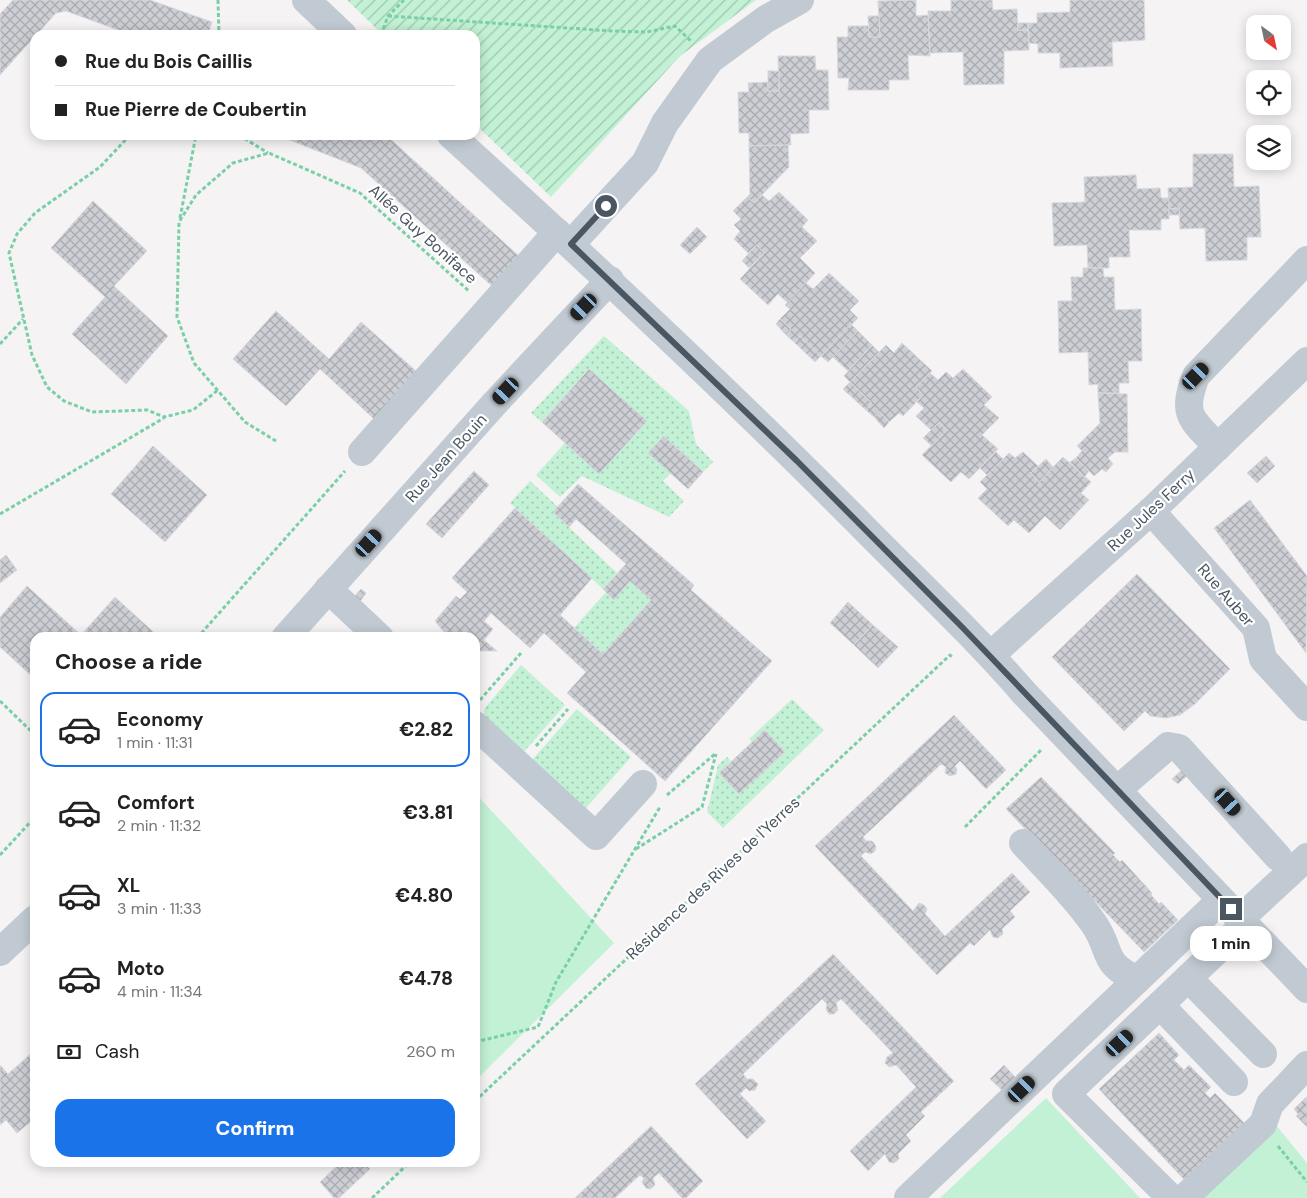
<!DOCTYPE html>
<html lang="en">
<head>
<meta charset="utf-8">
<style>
	:root { --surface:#fff; --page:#f2f2f2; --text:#222; --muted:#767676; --line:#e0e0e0; --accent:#1a73e8 }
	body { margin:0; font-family:"DM Sans",sans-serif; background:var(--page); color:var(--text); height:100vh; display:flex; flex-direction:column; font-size:19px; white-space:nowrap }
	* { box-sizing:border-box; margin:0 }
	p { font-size:16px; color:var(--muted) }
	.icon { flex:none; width:28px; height:28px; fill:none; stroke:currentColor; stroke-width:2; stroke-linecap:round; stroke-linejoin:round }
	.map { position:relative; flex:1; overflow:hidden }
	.sheet { position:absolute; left:30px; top:632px; width:450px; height:535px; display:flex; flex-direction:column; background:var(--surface); border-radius:15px; box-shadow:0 2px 12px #0003 }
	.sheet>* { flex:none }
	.top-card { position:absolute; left:30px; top:30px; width:450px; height:110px; border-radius:15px; box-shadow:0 2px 12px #0003; display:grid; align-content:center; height:110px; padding:0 25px; background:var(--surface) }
	.needle { width:32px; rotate:147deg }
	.fabs { position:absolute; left:1246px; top:15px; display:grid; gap:10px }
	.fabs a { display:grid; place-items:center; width:45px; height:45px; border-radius:10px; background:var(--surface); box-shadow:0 2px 12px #0003; font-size:25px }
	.end { position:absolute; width:22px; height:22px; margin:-11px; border:6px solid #4a5661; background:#fff; box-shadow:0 0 0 2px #fff }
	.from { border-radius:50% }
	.bubble { position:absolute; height:35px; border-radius:15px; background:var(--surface); box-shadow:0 2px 12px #0003; font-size:16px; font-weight:800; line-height:35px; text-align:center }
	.car { position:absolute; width:15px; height:30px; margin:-15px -8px; border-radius:6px; box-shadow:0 0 4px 1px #0007; background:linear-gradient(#222 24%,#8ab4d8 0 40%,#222 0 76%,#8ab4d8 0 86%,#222 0) }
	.top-card b { display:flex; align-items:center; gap:18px; height:48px; font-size:19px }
	.top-card b+b { border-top:1px solid var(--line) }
	.top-card i { width:12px; height:12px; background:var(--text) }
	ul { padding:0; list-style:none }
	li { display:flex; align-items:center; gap:15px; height:75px; margin:0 10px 8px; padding:0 15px; border:2px solid transparent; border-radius:15px }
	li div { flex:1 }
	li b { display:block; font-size:19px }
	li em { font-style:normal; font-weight:800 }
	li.active { border-color:var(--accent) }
	li>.icon { width:45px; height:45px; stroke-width:1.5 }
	h2 { padding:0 25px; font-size:22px; line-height:60px }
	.pay { display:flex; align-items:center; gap:12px; height:55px; padding:0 25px; font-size:19px }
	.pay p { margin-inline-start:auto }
	.primary-button { display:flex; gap:10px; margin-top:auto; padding:10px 25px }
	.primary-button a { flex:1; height:58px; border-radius:15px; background:var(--accent); color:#fff; font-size:20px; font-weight:800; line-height:58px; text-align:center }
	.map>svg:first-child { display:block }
	.grass { fill:url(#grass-dots) }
	.park { fill:#c3f1d5 }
	.garden { fill:url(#garden-furrows) }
	.building { fill:url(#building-cross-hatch); stroke:#d7d9de }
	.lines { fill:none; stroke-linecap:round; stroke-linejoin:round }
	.path { stroke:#7ad0a6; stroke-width:3; stroke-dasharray:4 2.5; stroke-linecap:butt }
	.minor { stroke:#c1cad2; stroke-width:28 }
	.route { stroke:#4a5661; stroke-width:6 }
	.labels { text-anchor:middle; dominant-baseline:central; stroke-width:4.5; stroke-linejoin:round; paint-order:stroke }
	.street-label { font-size:16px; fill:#4a5661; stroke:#fff }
</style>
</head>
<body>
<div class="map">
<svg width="1307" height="1198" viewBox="0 0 1307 1198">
	<defs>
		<pattern id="grass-dots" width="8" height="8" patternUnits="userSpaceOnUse" patternTransform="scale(1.25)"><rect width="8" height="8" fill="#c3f1d5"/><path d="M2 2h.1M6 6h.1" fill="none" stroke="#a0c6b0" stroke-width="1.8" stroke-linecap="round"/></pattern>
		<pattern id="garden-furrows" width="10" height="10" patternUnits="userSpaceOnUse" patternTransform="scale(1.25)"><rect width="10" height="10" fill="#c3f1d5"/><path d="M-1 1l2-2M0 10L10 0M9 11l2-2" fill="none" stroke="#a0c6b0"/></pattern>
		<pattern id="building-cross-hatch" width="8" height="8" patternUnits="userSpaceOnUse" patternTransform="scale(1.25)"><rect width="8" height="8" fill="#cdcfd5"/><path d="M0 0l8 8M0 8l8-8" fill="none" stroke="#a8abb0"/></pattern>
	</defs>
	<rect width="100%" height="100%" fill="#f5f3f3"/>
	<g class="grass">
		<polygon points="604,336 689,411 696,444 713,462 703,472 664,436 649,453 671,473 663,481 684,501 669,517 582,476 560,497 536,475 565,443 599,473 589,369 542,422 531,413"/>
		<polygon points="530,481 558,507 553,512 617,573 603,589 510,503"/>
		<polygon points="630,581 651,600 603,654 574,628 606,592 614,600"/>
		<polygon points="521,665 565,705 522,754 485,723 484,709"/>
		<polygon points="792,699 824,730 723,828 707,812 718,765 727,757 731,761 719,773 739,794 785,752 765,730 752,742 749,739"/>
		<polygon points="577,709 631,757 586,808 532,760"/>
	</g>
	<g class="park">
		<polygon points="475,793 614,943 475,1081"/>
		<polygon points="1046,1098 1140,1198 940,1198"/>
		<polygon points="1275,1124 1307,1163 1307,1198 1199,1198"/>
	</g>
	<polygon class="garden" points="347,0 756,0 680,56 551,197 475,124 475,35 383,35"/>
	<g class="building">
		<polygon points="13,0 150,0 212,22 208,35 132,35 66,11 56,13 0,75 0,14"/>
		<polygon points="916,0 916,16 928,15 930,56 908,55 909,80 889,80 889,90 848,90 849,78 838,78 837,37 848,37 848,26 869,26 869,37 880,37 878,1"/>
		<polygon points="951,0 992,0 993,10 1017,9 1018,30 1028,30 1029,50 1004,51 1004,84 964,85 963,52 930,53 928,11 951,11"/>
		<polygon points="1070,0 1144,0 1145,40 1112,42 1113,66 1060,68 1060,53 1038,53 1038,44 1029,43 1028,23 1037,23 1037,13 1070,12"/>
		<polygon points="868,16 879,16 880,37 869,37"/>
		<rect x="1018" y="23" width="10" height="7"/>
		<polygon points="778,56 815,56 816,70 828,70 829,110 809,110 809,133 790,134 791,145 749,146 749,133 739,133 738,92 749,92 748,83 768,82 768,91 779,91"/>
		<rect x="768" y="71" width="11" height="20"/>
		<polygon points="277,135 386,135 520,257 493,287 361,168"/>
		<polygon points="788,145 789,167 754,203 747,197 750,194 749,146"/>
		<polygon points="1193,154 1233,154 1234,187 1259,186 1261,237 1247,237 1247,260 1206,261 1205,228 1180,229 1179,208 1169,209 1168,188 1193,187"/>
		<polygon points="1136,175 1137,189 1160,188 1161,198 1169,198 1169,219 1161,219 1161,230 1129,230 1130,257 1109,257 1109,268 1088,268 1087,245 1054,246 1052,203 1085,202 1084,177"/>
		<polygon points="779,192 808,220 802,227 817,241 800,258 815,273 788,303 778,294 768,305 740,279 764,253 756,245 748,253 734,239 740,231 734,225 741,219 733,211 747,197 754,203 762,195 769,201"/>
		<polygon points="93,201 147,251 114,286 168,336 126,384 72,334 105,297 51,248"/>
		<polygon points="1179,208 1180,215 1169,215 1169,209"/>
		<polygon points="697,227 707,237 690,254 680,245"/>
		<polygon points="756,245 764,253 749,268 742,261"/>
		<polygon points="1083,268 1103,268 1104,277 1114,277 1115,310 1141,309 1142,361 1128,361 1129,383 1119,383 1119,393 1098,393 1098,384 1089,385 1088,352 1059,353 1058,301 1072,301 1071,277 1083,277"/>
		<polygon points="829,273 859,301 850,310 858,318 821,356 800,336 794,342 786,335 791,329 780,319 790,309 785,305 806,283 813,289"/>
		<polygon points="276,311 329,359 361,322 416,371 374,419 320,369 286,406 233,359"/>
		<polygon points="780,319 791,329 786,335 776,324"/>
		<polygon points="851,324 858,331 828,362 821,356"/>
		<polygon points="858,331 872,345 848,371 833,357"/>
		<polygon points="800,336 821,356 815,362 794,342"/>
		<polygon points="902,343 932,371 916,387 923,395 903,416 899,413 889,422 879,411 874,417 866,410 872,403 850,382 886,345 894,353"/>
		<polygon points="872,345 879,352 850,382 844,376"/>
		<polygon points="589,369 647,421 599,474 542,422"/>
		<polygon points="963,369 992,397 984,405 999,418 982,435 998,449 969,479 961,472 951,482 922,455 946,430 939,422 931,430 916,416 924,408 917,402 923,395 916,387 930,373 938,380 946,372 953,378"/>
		<polygon points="850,382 872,403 866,410 843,389"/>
		<polygon points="1098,393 1127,394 1128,452 1115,452 1108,458 1113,464 1106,472 1102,469 1094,476 1076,458 1082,451 1077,446 1100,423"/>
		<polygon points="879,411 889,422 884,428 874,417"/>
		<polygon points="939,422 946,430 932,446 923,438"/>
		<polygon points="664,436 703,472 688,489 648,453"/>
		<polygon points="153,446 207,495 165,542 111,494"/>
		<polygon points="996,452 1003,459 987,475 980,468"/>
		<polygon points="1023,452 1038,466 1031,473 1039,482 1063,457 1091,482 1081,493 1089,500 1060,530 1045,516 1029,533 1014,520 1008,526 978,498 987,489 980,482 1009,453 1015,458"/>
		<polygon points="1266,456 1275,466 1257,483 1247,473"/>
		<polygon points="1076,458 1089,471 1084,477 1070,462"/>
		<polygon points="1046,459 1053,467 1039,482 1031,473"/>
		<polygon points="474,471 489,485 442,538 426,524"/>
		<polygon points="578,484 694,585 691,590 772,661 665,781 567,693 586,672 544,633 530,648 491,613 484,621 493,629 484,640 497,651 480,651 475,650 475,638 449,638 435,621 456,596 460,599 467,592 452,578 515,508 592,578 560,615 603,654 651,600 630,581 614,600 603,589 626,564 576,519 569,527 553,512"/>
		<polygon points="1250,500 1307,576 1306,653 1214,528"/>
		<polygon points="6,555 17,570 0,583 0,560"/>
		<polygon points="1137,574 1230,669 1195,704 1180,715 1166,718 1150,716 1145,711 1124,731 1052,657"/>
		<polygon points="27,586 81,635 115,597 160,638 35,638 35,679 0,647 0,617"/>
		<polygon points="361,589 366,593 359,603 353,598"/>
		<polygon points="848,602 873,625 854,645 830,623"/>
		<polygon points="873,625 898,647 878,668 854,645"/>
		<polygon points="954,715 1006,770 986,789 960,761 955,766 957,769 956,774 950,776 945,773 946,767 941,764 863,837 866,841 872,841 876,846 875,851 871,854 865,852 861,856 913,911 919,903 924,905 927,909 925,914 945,936 1012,873 1030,892 1010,911 1015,917 1002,929 1003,934 998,938 993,937 990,930 974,946 970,943 937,975 815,846"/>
		<polygon points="765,730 785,752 739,794 719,773"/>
		<polygon points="1184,768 1189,774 1178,784 1172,779"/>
		<polygon points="1041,777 1115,853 1113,855 1120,862 1122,860 1152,893 1151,895 1159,904 1161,902 1178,920 1144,952 1006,809"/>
		<polygon points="833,954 954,1081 921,1112 925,1116 906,1135 911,1141 898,1154 899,1159 894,1163 889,1162 885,1154 868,1171 850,1151 916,1087 896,1065 889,1067 885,1063 887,1057 893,1053 841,999 836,1003 838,1010 834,1014 829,1014 826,1009 827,1004 822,999 743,1074 747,1079 753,1079 758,1084 755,1090 749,1091 746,1088 740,1094 766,1121 747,1139 695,1084"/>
		<polygon points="1159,1033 1179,1055 1174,1060 1184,1070 1189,1065 1211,1087 1205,1093 1210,1098 1215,1093 1251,1130 1192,1188 1099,1089"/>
		<polygon points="35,1050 35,1095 30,1099 35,1105 35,1118 17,1133 6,1120 0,1125 0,1065 8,1074"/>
		<polygon points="1004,1065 1016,1078 1003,1091 990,1079"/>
		<polygon points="1306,1097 1307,1098 1307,1127 1296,1116 1298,1114 1294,1109"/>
		<polygon points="651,1126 703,1181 686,1198 682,1198 659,1173 653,1178 655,1185 650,1189 646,1188 642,1182 644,1178 640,1175 615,1198 575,1198"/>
		<polygon points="341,1162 364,1162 370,1169 339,1198 334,1198 320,1182"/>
	</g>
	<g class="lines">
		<g class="path">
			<polyline points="218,0 219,35"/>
			<polyline points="388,16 612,31 647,32 675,26 692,42"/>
			<polyline points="381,35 388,16 404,0"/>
			<polyline points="130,135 100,167 35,213 17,234 9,253 32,355 47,387 64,401 92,412 147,410 164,417 193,410 218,390"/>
			<polyline points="239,135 268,153"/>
			<polyline points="180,218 196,135"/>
			<polyline points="0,344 23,319"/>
			<polyline points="276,441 245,422 194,363 177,317 179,222 196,195 233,163 269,153 360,193 470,292"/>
			<polyline points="0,514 164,418"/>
			<polyline points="197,638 345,471"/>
			<polyline points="480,700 521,653"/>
			<polyline points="0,701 32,732"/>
			<polyline points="536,746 568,709"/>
			<polyline points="667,795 715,754"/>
			<polyline points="965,827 1042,749"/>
			<polyline points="636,849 702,807 716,754"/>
			<polyline points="0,855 35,817"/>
			<polyline points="475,1042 538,1027 556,982 660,807"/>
			<polyline points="475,1101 950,655 952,657"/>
			<polyline points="1278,1146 1307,1182"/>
			<polyline points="372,1198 410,1162"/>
		</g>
		<g class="minor">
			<polyline points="306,0 343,35"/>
			<path d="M451,135C590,262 727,390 859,523C915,580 973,634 1025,694L1307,989"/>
			<polyline points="571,244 645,163 665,123 710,60 766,19 800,0"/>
			<path d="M1218,447C1191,419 1181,415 1196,376L1307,260"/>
			<polyline points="362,452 557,232"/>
			<polyline points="1151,511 1256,628 1263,659 1307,707"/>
			<polyline points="328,589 380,638"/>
			<polyline points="285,638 495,403 610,280"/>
			<polyline points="991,655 1151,511 1307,361"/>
			<polyline points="475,725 596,836 643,784"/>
			<polyline points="1117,790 1168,746 1179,748 1278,857"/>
			<path d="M1023,843C1047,869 1074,895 1094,924C1113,952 1100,962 1137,980"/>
			<polyline points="1240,919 1307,857"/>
			<polyline points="0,952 35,919"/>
			<polyline points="1188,978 1263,1054"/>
			<polyline points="1160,1005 1234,1082"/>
			<polyline points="908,1198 1221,900"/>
			<polyline points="1171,1198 1066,1094 1245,924"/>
			<polyline points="1184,1198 1263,1124 1270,1104 1307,1065"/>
		</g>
	</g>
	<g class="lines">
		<polyline class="route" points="606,206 571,244 797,461 963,628 1231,909"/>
	</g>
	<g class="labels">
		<g class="street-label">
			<text transform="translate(423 234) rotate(42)">Allée Guy Boniface</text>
			<text transform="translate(446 458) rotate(-48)">Rue Jean Bouin</text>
			<text transform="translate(1151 510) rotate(-43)">Rue Jules Ferry</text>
			<text transform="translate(1226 595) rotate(49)">Rue Auber</text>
			<text transform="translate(713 878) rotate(-43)">Résidence des Rives de l'Yerres</text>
		</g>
	</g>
</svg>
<div class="fabs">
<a><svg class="needle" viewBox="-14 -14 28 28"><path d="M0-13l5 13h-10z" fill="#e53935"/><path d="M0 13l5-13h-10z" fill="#767676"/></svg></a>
<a><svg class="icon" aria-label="locate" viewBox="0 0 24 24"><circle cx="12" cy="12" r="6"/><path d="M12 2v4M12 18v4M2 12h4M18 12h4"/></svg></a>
<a><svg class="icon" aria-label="layers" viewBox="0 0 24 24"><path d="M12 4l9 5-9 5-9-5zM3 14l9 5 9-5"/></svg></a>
</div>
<i class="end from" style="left:606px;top:206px"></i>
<i class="end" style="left:1231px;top:909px"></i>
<div class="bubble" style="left:1190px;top:926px;width:82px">1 min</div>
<i class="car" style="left:584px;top:307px;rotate:224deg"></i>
<i class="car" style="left:1196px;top:376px;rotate:44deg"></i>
<i class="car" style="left:506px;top:391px;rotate:223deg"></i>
<i class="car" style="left:369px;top:543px;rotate:42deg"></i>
<i class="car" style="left:1228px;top:802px;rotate:138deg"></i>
<i class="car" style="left:1120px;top:1043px;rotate:47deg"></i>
<i class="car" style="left:1022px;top:1089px;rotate:46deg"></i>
<div class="top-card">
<b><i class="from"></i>Rue du Bois Caillis</b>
<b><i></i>Rue Pierre de Coubertin</b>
</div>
<section class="sheet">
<h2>Choose a ride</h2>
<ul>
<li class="active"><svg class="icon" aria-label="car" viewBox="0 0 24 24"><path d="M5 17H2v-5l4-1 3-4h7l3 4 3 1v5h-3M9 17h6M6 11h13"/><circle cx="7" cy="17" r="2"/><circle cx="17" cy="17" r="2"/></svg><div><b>Economy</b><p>1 min · 11:31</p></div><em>€2.82</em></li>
<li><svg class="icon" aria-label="car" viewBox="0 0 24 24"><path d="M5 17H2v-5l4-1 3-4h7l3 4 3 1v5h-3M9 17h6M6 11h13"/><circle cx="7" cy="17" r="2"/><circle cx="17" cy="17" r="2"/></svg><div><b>Comfort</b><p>2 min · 11:32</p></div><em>€3.81</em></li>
<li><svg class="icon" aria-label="car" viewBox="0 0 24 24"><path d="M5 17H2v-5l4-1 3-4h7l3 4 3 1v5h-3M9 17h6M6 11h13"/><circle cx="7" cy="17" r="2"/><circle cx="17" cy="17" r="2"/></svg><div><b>XL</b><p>3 min · 11:33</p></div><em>€4.80</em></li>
<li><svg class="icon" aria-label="car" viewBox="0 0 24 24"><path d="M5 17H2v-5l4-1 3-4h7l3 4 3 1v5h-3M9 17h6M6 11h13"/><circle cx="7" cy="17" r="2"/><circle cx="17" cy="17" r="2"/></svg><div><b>Moto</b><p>4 min · 11:34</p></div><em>€4.78</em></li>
</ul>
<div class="pay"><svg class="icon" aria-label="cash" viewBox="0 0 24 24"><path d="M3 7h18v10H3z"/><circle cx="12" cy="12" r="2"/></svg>Cash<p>260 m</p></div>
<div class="primary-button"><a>Confirm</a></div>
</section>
</div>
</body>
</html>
